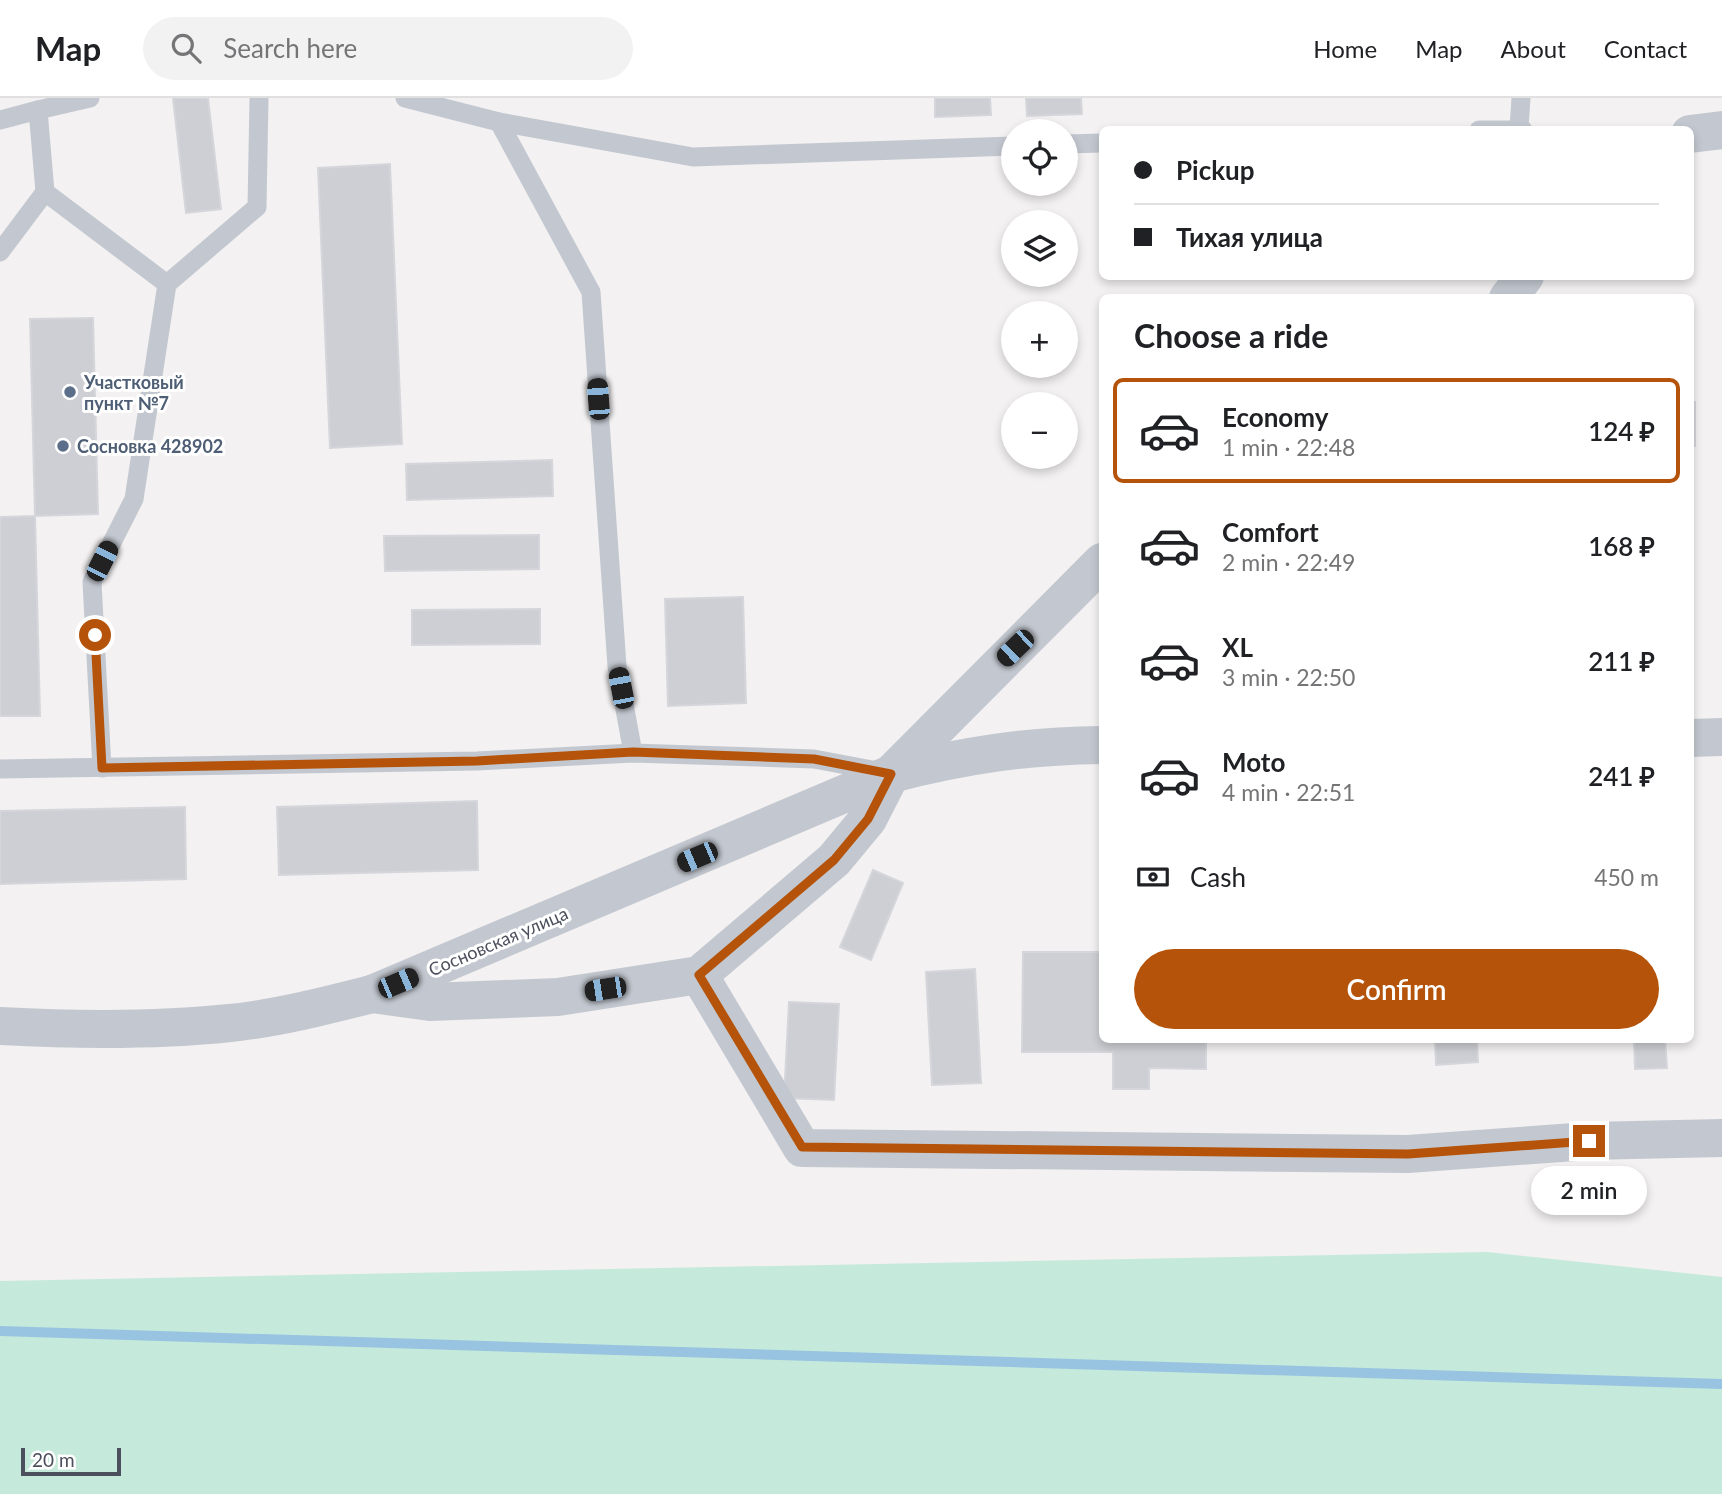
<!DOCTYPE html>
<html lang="en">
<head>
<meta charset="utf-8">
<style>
	:root { --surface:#fff; --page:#f2f2f2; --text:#202124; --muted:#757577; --line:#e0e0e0; --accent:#b45309 }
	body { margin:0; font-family:Lato,sans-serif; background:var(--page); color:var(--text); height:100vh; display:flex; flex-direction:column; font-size:26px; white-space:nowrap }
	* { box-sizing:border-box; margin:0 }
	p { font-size:23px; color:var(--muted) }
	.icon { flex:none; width:38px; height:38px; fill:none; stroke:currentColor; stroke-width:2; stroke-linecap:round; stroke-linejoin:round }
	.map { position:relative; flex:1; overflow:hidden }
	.drawer { position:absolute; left:1099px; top:196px; width:595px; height:749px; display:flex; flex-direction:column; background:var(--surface); border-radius:10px; box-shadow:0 4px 10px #0003 }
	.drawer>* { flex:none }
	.hud { position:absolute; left:1099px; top:28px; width:595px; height:154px; border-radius:10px; box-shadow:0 4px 10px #0003; display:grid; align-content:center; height:154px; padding:0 35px; background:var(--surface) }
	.fabs { position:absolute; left:1001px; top:21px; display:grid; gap:14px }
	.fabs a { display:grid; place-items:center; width:77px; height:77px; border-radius:50%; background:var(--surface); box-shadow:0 4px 10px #0003; font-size:35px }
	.scale { position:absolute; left:21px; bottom:18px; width:100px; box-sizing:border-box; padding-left:7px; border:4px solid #4b505c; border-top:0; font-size:19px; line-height:24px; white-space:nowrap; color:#4b505c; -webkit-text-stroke:5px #fff; paint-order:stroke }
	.end { position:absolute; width:32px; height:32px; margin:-16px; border:9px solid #b45309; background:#fff; box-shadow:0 0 0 4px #fff }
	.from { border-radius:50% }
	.bubble { position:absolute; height:49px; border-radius:24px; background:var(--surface); box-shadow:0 4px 10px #0003; font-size:23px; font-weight:600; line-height:49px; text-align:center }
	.car { position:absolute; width:21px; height:42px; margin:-21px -10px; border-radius:9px; box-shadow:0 0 5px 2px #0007; background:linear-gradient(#222 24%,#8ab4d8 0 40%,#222 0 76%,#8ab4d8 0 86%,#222 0) }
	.hud b { display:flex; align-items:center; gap:24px; height:66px; font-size:26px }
	.hud b+b { border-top:2px solid var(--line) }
	.hud i { width:18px; height:18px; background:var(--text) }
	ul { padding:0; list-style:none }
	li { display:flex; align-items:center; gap:21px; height:105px; margin:0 14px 10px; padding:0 21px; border:4px solid transparent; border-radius:10px }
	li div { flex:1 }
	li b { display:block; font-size:26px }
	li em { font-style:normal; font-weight:600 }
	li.active { border-color:var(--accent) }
	li>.icon { width:63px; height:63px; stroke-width:1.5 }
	h2 { padding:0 35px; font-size:32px; line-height:84px }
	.pay { display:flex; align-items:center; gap:18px; height:77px; padding:0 35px; font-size:26px }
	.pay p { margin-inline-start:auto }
	.primary-button { display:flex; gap:14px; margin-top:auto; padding:14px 35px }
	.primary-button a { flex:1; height:80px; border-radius:42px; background:var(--accent); color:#fff; font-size:28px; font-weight:600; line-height:80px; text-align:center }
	header { display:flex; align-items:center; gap:42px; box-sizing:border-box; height:98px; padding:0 35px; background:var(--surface); border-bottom:2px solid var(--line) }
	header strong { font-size:33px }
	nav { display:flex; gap:38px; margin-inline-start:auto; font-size:24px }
	.search { width:490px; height:63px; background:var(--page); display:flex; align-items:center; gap:18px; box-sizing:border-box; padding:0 24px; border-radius:38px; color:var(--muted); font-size:26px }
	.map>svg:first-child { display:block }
	.green { fill:#c5eadb }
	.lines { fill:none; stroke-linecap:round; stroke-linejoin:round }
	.stream { stroke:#98c3e1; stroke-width:10 }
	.building { fill:#cecfd4; stroke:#d5d6db; stroke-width:2 }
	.service { stroke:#c3c8d0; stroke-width:19 }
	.minor { stroke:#c3c8d0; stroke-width:38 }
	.tertiary { stroke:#c3c8d0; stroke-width:38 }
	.route { stroke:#b45309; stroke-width:9 }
	.service-dot { fill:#5c6f8a; stroke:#fff; stroke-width:2.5 }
	.labels { text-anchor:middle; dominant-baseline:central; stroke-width:6; stroke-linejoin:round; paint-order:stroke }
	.service-label { font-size:18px; font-weight:bold; fill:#4e5e75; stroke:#fff; text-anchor:start }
	.street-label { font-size:18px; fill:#4b505c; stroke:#fff }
</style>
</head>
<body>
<header>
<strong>Map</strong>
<div class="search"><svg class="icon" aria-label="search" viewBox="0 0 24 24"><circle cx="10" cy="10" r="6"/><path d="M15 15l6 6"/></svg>Search here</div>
<nav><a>Home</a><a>Map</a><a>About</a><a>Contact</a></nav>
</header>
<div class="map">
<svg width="1722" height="1396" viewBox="0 0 1722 1396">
	<rect width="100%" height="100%" fill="#f3f1f1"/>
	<polygon class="green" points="1487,1154 1722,1179 1722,1396 0,1396 0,1183"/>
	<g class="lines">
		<polyline class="stream" points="0,1233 1722,1286"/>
	</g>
	<g class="building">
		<polygon points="173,0 208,0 221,111 186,115"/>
		<polygon points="935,0 990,0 991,17 935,19"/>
		<polygon points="1026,0 1081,0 1082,16 1027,18"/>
		<polygon points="390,66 402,346 330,350 318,70"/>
		<polygon points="93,220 98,416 35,418 30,221"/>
		<rect x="1690" y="304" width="5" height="44"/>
		<polygon points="552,362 553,398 407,402 406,366"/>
		<polygon points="35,418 40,618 0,618 0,419"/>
		<polygon points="539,437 539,471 385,473 384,438"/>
		<polygon points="743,499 746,605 668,608 665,501"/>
		<polygon points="540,511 540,546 412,547 412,512"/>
		<polygon points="477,703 478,772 279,777 277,709"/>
		<polygon points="185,709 186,781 0,786 0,713"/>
		<polygon points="873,772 903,785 871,862 840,849"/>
		<polygon points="1023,854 1102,854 1102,942 1206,942 1206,971 1149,970 1149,991 1113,991 1113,954 1022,954"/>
		<polygon points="975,871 981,985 932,987 926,874"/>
		<polygon points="789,904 839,906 834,1002 784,1000"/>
		<polygon points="1435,942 1477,942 1478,964 1436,967"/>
		<polygon points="1634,942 1665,942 1667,970 1635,971"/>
	</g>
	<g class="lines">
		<g class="service">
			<polyline points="405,0 499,24 591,194 617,568 633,655"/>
			<polyline points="38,12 90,0"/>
			<polyline points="0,22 38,12 45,94 167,186"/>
			<polyline points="499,24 693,59 1013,48"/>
			<polyline points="1519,30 1521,0"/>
			<polyline points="1479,32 1523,32"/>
			<polyline points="1066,46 1102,45"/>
			<polyline points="0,154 45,94"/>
			<polyline points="102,670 92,484 134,401 167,186 257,109 259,0"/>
			<polyline points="0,671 477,663 633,655 814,661 883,674"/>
		</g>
		<g class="minor">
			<polyline points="1690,36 1722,32"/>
			<polyline points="1508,200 1525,178"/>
			<polyline points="699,877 802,1050 1408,1056 1589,1043 1722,1040"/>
			<polyline points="372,896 430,904 558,899 699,877 834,762 868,721 891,676 1102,464"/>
		</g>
		<g class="tertiary">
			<polyline points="1690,640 1722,639"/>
			<path d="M0,928C77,932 154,933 230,925C278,920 325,908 372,896L891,676C965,657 1026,648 1102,647"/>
		</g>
	</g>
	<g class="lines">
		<polyline class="route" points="95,537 102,670 477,663 633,654 814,661 891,676 868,721 834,762 699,877 802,1049 1408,1056 1589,1043"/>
	</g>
	<g class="service-dot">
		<circle cx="70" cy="294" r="7"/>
		<circle cx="63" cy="348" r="7"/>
	</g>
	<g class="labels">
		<g class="service-label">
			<text x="84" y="284">Участковый<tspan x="84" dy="21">пункт №7</tspan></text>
			<text x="77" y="348">Сосновка 428902</text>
		</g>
		<g class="street-label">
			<text transform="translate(498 843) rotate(-23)">Сосновская улица</text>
		</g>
	</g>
</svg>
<div class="fabs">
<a><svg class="icon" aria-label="locate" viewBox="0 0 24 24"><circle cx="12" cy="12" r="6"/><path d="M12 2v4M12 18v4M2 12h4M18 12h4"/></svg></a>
<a><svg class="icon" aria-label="layers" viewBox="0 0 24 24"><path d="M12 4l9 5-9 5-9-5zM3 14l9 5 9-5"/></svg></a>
<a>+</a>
<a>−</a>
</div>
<div class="scale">20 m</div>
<i class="end from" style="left:95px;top:537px"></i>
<i class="end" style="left:1589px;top:1043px"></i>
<div class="bubble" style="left:1531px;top:1068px;width:116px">2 min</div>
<i class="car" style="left:598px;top:301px;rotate:356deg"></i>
<i class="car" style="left:102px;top:463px;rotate:27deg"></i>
<i class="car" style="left:1015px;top:550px;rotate:226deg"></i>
<i class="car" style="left:621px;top:590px;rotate:349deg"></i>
<i class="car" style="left:697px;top:759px;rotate:247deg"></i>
<i class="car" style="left:398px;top:885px;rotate:67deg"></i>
<i class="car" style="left:605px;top:891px;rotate:261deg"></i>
<div class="hud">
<b><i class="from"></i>Pickup</b>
<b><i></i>Тихая улица</b>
</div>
<section class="drawer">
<h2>Choose a ride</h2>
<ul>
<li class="active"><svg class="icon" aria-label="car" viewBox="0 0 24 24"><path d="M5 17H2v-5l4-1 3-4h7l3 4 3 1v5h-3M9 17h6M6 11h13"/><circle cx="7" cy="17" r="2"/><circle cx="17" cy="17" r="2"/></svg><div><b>Economy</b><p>1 min · 22:48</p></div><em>124 ₽</em></li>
<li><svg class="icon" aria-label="car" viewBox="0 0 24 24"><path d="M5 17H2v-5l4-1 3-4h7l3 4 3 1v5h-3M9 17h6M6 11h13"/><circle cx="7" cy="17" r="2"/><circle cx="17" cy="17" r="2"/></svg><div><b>Comfort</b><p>2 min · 22:49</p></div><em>168 ₽</em></li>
<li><svg class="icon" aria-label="car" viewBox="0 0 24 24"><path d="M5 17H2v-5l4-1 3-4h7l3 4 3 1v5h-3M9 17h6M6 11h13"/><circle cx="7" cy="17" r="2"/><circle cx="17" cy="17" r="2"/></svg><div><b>XL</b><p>3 min · 22:50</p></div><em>211 ₽</em></li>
<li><svg class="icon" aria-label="car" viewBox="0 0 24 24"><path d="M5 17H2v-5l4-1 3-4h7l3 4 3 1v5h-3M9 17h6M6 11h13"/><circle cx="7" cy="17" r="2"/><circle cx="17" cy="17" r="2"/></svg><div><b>Moto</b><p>4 min · 22:51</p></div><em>241 ₽</em></li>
</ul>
<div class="pay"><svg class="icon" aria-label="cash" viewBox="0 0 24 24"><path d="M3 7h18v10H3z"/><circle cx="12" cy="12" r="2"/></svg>Cash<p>450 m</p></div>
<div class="primary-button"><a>Confirm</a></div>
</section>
</div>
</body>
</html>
